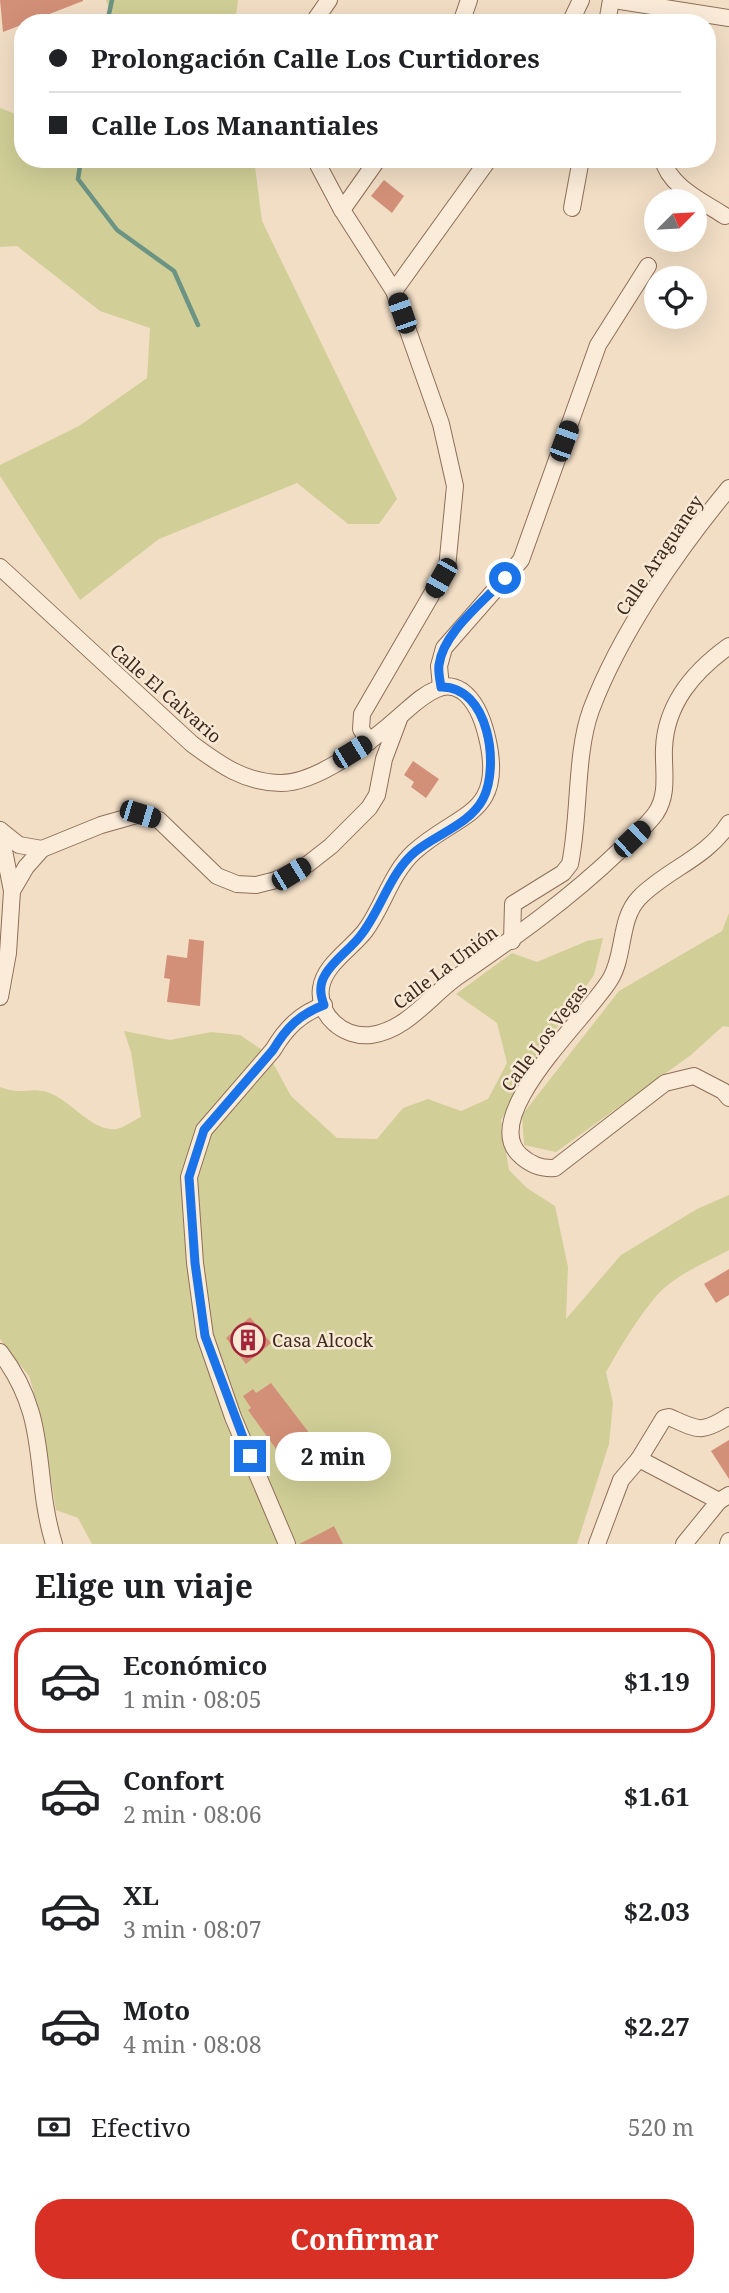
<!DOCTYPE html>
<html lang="es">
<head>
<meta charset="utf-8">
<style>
	:root { --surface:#fff; --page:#f2f2f2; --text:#202124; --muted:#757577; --line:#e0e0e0; --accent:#d93025 }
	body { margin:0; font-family:"Noto Serif",serif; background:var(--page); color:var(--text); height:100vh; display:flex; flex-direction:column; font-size:26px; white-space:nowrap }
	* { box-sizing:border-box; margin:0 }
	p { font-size:23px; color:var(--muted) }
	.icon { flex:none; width:38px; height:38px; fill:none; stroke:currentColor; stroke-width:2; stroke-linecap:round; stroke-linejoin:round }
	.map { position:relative; height:1544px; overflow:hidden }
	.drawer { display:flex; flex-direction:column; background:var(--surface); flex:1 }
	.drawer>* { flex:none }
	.hud { position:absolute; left:14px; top:14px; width:702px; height:154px; border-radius:28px; box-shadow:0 7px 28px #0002; display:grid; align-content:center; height:154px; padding:0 35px; background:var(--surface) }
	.needle { width:46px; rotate:66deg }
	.fabs { position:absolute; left:644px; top:189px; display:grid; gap:14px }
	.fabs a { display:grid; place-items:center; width:63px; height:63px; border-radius:50%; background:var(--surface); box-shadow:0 7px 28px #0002; font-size:35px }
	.end { position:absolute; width:32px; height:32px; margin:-16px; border:9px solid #1a73e8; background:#fff; box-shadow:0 0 0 4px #fff }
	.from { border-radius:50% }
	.bubble { position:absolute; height:49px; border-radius:24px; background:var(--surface); box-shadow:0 7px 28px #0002; font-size:23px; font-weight:700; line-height:49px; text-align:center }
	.car { position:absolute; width:21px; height:42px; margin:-21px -10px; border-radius:9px; box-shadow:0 0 5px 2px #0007; background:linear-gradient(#222 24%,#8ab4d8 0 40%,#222 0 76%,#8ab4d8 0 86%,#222 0) }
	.hud b { display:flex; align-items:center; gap:24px; height:66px; font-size:26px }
	.hud b+b { border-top:2px solid var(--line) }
	.hud i { width:18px; height:18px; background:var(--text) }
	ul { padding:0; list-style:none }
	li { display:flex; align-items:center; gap:21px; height:105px; margin:0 14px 10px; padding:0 21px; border:4px solid transparent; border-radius:28px }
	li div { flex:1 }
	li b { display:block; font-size:26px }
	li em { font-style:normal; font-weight:700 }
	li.active { border-color:var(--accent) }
	li>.icon { width:63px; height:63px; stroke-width:1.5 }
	h2 { padding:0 35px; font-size:32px; line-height:84px }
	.pay { display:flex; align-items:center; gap:18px; height:77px; padding:0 35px; font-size:26px }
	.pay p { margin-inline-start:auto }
	.button { display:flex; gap:14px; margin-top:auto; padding:14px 35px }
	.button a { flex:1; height:80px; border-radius:28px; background:var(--accent); color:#fff; font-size:28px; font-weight:700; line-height:80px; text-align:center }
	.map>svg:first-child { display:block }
	.green { fill:#d1cf97 }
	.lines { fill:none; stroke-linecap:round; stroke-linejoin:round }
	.stream { stroke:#6c9484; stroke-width:4.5 }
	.building { fill:#d39078 }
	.minor-casing { stroke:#8f6e59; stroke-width:18 }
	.minor { stroke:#fbecd9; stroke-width:16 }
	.route { stroke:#1a73e8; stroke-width:9 }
	.labels { text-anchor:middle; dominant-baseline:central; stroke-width:5; stroke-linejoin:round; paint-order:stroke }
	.street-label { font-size:18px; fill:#3e291e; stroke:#f8e9d5 }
	.poi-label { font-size:18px; fill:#3e291e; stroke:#f8e9d5; text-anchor:start }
</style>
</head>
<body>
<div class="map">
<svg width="729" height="1544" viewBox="0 0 729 1544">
	<rect width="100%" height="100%" fill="#f2dec5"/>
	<g class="green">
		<polygon points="106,0 238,0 235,23 114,23"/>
		<polygon points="0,108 23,117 23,159 254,159 262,221 397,499 379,524 348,524 297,483 159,539 80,600 0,476 0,465 79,426 147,378 150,328 100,311 17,246 0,247"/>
		<polygon points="729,913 729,1027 723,1026 691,1055 556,1152 524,1145 522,1115 619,991 722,931"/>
		<path d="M603,938L594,975L538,1054L501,1120L509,1170L527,1188L555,1206L568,1267L566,1319L621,1255L697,1209L729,1195V1250C705,1263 677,1274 658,1294C638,1317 621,1346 606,1372L613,1403L609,1444L577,1544H92L78,1518L56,1510L41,1417L29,1376L0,1339V1087C21,1095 26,1088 43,1091C69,1096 90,1132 116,1129C124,1128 134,1120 141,1117L131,1052L124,1031L170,1040L211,1032L240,1035L268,1054L291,1096L337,1138L377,1139L403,1108L428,1099L461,1111L488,1099L507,1063L497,1023L456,994L512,953L537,962L587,941Z"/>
	</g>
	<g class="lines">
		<g class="stream">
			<polyline points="107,23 112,0"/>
			<polyline points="81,159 78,179 117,230 174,271 198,325"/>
		</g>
	</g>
	<g class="building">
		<polygon points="0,0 83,0 83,1 3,32"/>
		<polygon points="384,180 404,196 392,213 371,196"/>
		<polygon points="413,761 439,779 426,798 411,787 414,782 404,775"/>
		<polygon points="189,939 204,941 200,1006 167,1002 170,979 164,978 167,955 187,958"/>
		<polygon points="729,1269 729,1295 716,1303 704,1284"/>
		<polygon points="250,1317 271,1343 246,1364 226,1338"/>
		<polygon points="271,1383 310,1434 303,1440 308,1447 286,1463 248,1410 251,1408 243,1396 253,1389 256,1393"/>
		<polygon points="729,1440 729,1479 711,1451"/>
		<polygon points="334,1526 343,1544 299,1544 321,1533"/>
	</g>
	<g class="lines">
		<defs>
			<g id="minor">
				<polyline points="614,0 729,18"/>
				<polyline points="313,23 329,0"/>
				<polyline points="461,23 469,0"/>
				<polyline points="570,23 581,0"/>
				<polyline points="607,23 611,0"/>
				<polyline points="315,159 342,210 394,291 441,424 455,486 447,568 362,714 361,729 369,742"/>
				<path d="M663,159C668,186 704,202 725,216"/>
				<polyline points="572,208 581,159"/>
				<polyline points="342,210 378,159"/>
				<polyline points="394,291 489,159"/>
				<path d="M0,567L192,744C219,764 245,783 281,783C318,783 372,741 400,716C412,706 422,695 437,689C445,685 454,686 462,691C476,701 483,720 487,737C506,816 458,812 414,852C391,873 383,907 365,931C351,949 324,965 321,988C317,1016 344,1038 371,1035C407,1030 429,997 457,977C514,938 569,899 619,851C631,839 646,827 656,813C669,793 663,771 664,748C666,703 694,671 729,646"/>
				<polyline points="441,687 439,666 444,648 521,560 598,345 648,266"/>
				<path d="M729,823C706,859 667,869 639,898C619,919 625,954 611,978C592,1013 475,1117 521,1156C531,1165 541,1169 555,1168L665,1083L694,1076L723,1091L729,1098"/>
				<polyline points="0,830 12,891"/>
				<polyline points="0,830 19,845 42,849"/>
				<path d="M512,941L513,904L563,873L570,864C580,817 575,754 591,710C620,633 677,551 729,488"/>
				<polyline points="0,997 8,953 12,891 26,867 42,849 101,825 140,814 159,820 217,876 237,884 256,885 276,880 308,864 331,846 369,808 377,795 384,759 399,719"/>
				<path d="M0,1352C51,1419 32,1472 54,1544"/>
				<path d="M639,1459L664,1418L669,1417C698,1430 701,1434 729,1416"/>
				<path d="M287,1544L233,1417L205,1336L195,1263L189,1177L204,1130L273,1050C286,1028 300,1014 324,1005"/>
				<polyline points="597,1544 621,1480 639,1459 719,1501"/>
				<polyline points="684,1544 719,1501 729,1495"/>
				<polyline points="728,1544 729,1541"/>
			</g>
		</defs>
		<use href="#minor" class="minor-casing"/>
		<use href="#minor" class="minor"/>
	</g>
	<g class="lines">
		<path class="route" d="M250,1456L205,1336L195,1263L189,1177L204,1130L273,1050C286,1028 300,1014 324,1005C320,994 319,985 325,975C334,959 351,949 361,935C381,910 390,872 416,851C437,834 470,824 483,799C500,766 489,686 441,687C440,680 438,672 439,665C443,632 484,602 505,578"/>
	</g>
	<defs>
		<symbol id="building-ring" viewBox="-11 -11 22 22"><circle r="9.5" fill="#f8e9d5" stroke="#a32438" stroke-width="1.5"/><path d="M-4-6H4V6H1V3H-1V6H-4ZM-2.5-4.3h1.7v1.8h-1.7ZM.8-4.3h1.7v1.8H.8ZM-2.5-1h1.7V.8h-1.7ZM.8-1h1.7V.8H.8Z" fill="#a32438"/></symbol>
	</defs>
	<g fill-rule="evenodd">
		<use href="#building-ring" x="229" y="1321" width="38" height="38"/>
	</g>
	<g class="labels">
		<g class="street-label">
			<text transform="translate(659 555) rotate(-56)">Calle Araguaney</text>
			<text transform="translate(166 693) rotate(41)">Calle El Calvario</text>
			<text transform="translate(445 967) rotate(-37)">Calle La Unión</text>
			<text transform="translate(544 1037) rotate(-53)">Calle Los Vegas</text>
		</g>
		<g class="poi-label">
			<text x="272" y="1340">Casa Alcock</text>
		</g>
	</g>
</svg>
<div class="fabs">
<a><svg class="needle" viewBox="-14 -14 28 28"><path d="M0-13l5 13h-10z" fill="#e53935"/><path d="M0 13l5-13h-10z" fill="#757577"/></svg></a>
<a><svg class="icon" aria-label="locate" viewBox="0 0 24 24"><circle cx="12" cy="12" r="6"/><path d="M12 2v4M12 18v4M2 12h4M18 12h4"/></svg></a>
</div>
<i class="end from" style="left:505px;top:578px"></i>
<i class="end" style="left:250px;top:1456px"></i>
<div class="bubble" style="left:275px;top:1432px;width:116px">2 min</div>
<i class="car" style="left:402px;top:313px;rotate:341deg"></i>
<i class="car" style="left:564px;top:441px;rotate:20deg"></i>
<i class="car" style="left:441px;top:578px;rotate:210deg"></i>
<i class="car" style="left:352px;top:752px;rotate:59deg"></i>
<i class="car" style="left:140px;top:814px;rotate:107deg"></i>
<i class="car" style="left:632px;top:839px;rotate:46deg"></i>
<i class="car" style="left:291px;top:874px;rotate:59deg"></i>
<div class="hud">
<b><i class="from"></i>Prolongación Calle Los Curtidores</b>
<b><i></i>Calle Los Manantiales</b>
</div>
</div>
<section class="drawer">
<h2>Elige un viaje</h2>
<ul>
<li class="active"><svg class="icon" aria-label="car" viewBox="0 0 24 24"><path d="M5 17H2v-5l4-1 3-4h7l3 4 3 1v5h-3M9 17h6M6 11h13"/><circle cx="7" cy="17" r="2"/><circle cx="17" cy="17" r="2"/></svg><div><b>Económico</b><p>1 min · 08:05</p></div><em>$1.19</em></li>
<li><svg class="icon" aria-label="car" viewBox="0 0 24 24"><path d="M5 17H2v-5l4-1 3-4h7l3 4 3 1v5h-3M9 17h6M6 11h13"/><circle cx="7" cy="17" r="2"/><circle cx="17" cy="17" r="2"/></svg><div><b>Confort</b><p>2 min · 08:06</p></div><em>$1.61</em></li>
<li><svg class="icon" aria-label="car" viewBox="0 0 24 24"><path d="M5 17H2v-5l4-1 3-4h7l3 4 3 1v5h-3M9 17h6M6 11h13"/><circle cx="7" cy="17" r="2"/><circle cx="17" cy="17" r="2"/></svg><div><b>XL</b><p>3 min · 08:07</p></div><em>$2.03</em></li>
<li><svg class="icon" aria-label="car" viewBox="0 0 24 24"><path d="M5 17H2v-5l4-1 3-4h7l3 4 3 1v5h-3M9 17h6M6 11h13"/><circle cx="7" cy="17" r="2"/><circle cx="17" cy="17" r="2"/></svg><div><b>Moto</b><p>4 min · 08:08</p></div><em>$2.27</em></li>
</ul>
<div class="pay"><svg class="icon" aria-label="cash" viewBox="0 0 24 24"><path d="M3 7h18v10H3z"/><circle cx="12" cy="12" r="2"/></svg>Efectivo<p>520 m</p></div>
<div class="button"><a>Confirmar</a></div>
</section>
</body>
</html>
